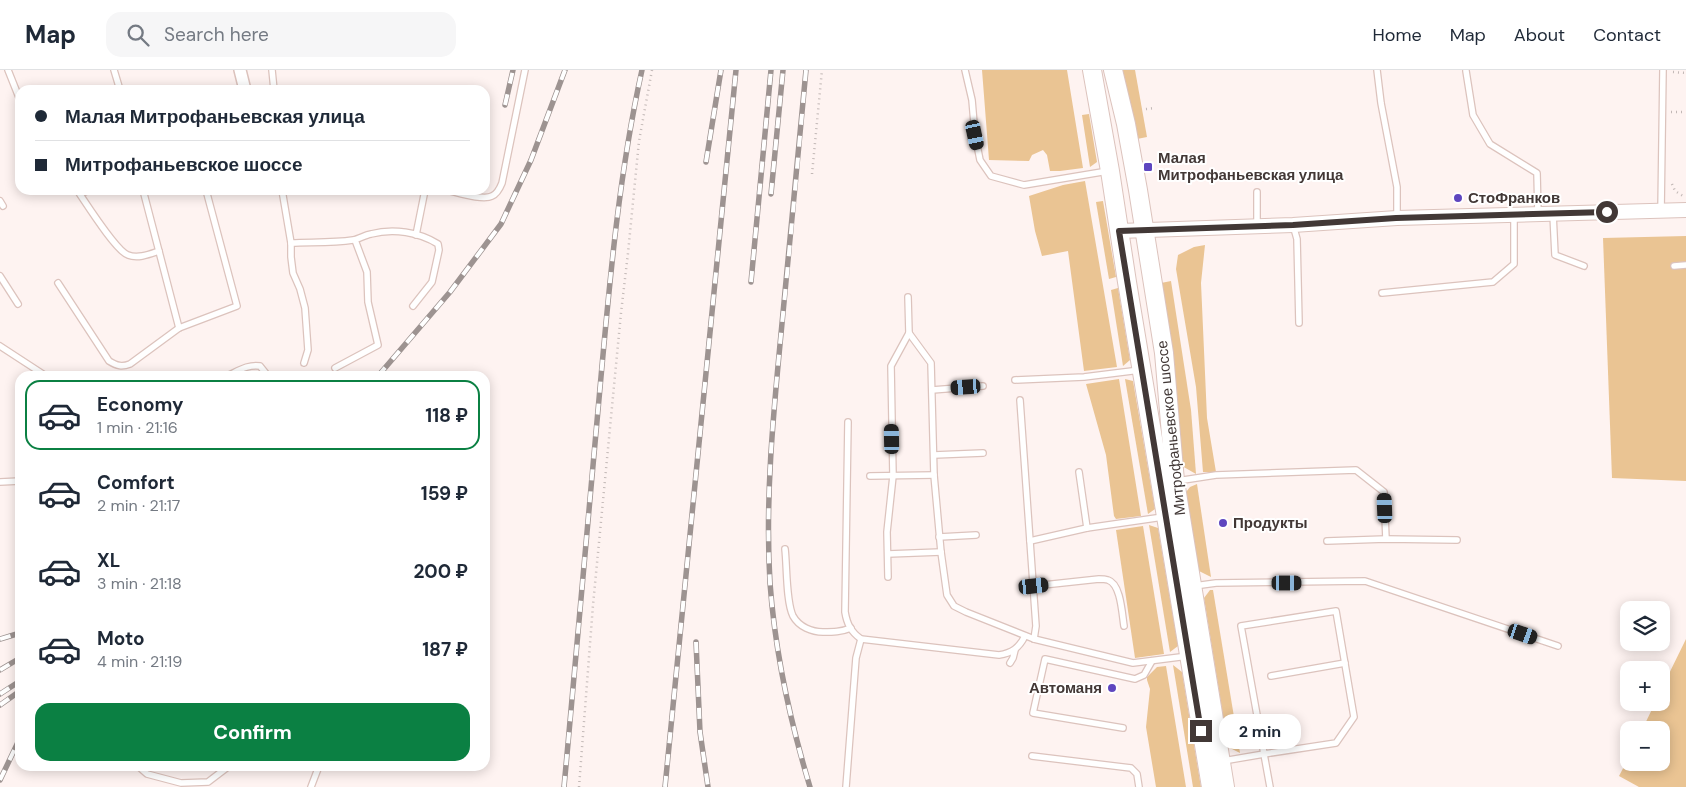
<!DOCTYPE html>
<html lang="en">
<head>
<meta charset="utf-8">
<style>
	:root { --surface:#fff; --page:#f6f6f7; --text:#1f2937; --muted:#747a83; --line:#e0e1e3; --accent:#0b8043 }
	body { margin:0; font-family:"DM Sans",sans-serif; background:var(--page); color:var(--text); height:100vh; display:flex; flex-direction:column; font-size:19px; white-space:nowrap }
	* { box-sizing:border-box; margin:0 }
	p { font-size:16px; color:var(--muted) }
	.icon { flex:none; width:28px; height:28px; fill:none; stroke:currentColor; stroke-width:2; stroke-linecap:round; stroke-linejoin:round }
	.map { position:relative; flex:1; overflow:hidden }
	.panel { position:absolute; left:15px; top:301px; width:475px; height:400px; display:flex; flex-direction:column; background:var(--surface); border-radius:15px; box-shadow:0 2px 12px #0003 }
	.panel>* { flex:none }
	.top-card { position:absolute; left:15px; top:15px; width:475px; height:110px; border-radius:15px; box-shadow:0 2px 12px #0003; display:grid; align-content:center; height:110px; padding:0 20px; background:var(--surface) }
	.fabs { position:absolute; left:1620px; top:531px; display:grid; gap:10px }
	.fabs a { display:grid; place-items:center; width:50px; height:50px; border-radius:10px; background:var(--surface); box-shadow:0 2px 12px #0003; font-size:25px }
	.end { position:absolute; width:22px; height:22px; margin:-11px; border:6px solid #423836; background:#fff; box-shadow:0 0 0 2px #fff }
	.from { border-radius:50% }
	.bubble { position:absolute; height:35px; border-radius:15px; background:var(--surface); box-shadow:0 2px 12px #0003; font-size:16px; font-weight:700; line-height:35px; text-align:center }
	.car { position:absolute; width:15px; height:30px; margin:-15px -8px; border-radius:6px; box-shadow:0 0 4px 1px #0007; background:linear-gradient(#222 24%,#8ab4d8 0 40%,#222 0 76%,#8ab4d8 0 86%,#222 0) }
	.top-card b { display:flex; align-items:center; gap:18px; height:48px; font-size:19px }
	.top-card b+b { border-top:1px solid var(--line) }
	.top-card i { width:12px; height:12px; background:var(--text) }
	ul { padding:9px 0 0; list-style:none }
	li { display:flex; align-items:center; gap:15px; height:70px; margin:0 10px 8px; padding:0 10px; border:2px solid transparent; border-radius:15px }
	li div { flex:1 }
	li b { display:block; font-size:19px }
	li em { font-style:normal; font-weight:700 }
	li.selected { border-color:var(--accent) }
	li>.icon { width:45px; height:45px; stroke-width:1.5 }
	.cta { display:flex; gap:10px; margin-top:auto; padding:10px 20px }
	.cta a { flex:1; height:58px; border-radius:15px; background:var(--accent); color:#fff; font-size:20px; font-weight:700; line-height:58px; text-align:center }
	header { display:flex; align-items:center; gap:30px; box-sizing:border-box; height:70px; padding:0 25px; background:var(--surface); border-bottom:1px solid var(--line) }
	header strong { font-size:24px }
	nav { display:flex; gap:28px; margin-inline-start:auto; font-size:18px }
	.search { width:350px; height:45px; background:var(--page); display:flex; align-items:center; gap:12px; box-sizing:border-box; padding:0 18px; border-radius:15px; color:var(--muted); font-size:19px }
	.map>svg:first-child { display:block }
	.green { fill:#eac493 }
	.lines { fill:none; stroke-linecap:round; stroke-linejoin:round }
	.service-casing { stroke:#dcc3bd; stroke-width:8 }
	.minor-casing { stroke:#dcc3bd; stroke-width:14 }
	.tertiary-casing { stroke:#dcc3bd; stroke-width:16 }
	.primary-casing { stroke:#dcc3bd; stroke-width:20 }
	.path { stroke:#c2b8b6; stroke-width:2.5; stroke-dasharray:1 4; stroke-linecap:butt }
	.service { stroke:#fff; stroke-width:5.5 }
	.minor { stroke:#fff; stroke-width:11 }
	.tertiary { stroke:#fff; stroke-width:14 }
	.primary { stroke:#fff; stroke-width:18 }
	.rail-casing { stroke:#9d9391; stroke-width:5.5 }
	.rail { stroke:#fff; stroke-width:4; stroke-dasharray:11; stroke-linecap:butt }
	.route { stroke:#423836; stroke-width:6 }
	.poi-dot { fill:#5e46bf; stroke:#fff; stroke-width:2 }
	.labels { text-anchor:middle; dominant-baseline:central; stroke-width:4; stroke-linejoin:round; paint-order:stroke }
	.poi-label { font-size:15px; font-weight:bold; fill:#423836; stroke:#fff; text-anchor:start }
	.street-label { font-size:15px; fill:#423836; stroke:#fff }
</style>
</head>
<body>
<header>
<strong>Map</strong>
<div class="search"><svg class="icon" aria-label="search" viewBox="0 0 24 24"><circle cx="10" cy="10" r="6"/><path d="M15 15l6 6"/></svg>Search here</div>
<nav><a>Home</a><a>Map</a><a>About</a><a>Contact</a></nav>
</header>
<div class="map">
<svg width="1686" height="717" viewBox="0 0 1686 717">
	<rect width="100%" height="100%" fill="#fef3f1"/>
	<g class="green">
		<polygon points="982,0 1067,0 1083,98 1060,101 1050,101 1047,85 1043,80 1032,85 1029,91 989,90"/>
		<polygon points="1121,0 1135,0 1147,67 1137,69"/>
		<polygon points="1089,44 1097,92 1090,97 1082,45"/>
		<polygon points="1085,111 1117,297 1084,301 1068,181 1042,186 1035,161 1029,126 1063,115"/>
		<polygon points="1103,131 1116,207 1109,209 1096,132"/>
		<polygon points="1686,166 1686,411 1612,408 1603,168"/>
		<polygon points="1205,175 1201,213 1207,348 1216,402 1203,402 1196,317 1176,199 1178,185 1194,177"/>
		<polygon points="1171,211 1191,340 1196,404 1182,396 1161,213"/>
		<polygon points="1118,218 1130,290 1123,296 1111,220"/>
		<polygon points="1119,309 1141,446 1116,449 1114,446 1106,385 1086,314"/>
		<polygon points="1125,309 1133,311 1155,439 1148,444"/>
		<polygon points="1197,414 1211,507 1199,501 1186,422 1190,417"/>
		<polygon points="1149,455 1158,458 1178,576 1170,582"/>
		<polygon points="1143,456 1164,584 1135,588 1116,460"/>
		<polygon points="1210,520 1213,520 1240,683 1228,677 1204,528"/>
		<polygon points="1686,569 1686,717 1639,717 1619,706 1629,687 1629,692 1661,692 1661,660 1642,660 1655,633 1661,632 1661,620"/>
		<polygon points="1173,595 1182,602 1201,717 1193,717"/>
		<polygon points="1166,596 1186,717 1156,717 1146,657 1150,619 1147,610 1147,607 1157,597"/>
	</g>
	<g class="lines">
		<defs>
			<g id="service">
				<polyline points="8,0 20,30"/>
				<polyline points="114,0 120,20"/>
				<polyline points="272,0 274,20"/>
				<polyline points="965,0 972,30 975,65 980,90 991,106 1024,115 1108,101"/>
				<polyline points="1377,0 1381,33 1397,117 1397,148"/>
				<polyline points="1466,1 1473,45 1490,74 1537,103 1538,144"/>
				<path d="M77,120C86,133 116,181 128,185C138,189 150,184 159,181"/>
				<polyline points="143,120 179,258"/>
				<polyline points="282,120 291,173 291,187 293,203 300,219 305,238 308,280 304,293"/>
				<path d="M446,120C456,122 483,131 492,126C497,124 500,118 502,113L525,0"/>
				<polyline points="1257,122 1257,155"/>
				<polyline points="80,124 89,120"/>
				<polyline points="0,131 3,136"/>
				<polyline points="1661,141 1663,0"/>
				<polyline points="1553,144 1555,185 1584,196"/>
				<polyline points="1293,155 1297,169 1299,253"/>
				<polyline points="416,165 425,120"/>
				<path d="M291,173C312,172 333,173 353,170C359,169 365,165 371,164C393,158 419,162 438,174L439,180L432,212L413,236"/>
				<polyline points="1674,196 1686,195"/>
				<polyline points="0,206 18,234"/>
				<path d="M58,213L109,291C117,296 122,297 130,294L179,258L237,236L206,120"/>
				<polyline points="1382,223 1493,212 1514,194 1514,145"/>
				<polyline points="908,227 909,263 931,293 934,405 941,482 947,525 954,536 966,542 1034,569 1133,593 1188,586"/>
				<polyline points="0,276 46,306"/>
				<polyline points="335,298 378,275 368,232 367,202 355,170"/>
				<path d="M227,306C238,301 248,294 260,296L268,306"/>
				<polyline points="1015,310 1084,307 1140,300"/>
				<polyline points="932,320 983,316"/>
				<polyline points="1020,330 1036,556 1034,569"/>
				<path d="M848,352L845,542C847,554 851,562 861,569L999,585C1012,583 1019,578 1025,566"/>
				<polyline points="934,385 983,383"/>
				<polyline points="1079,402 1087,458"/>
				<polyline points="870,406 934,405"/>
				<polyline points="1177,411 1216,405 1356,400 1384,422 1386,469"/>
				<polyline points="0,412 20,411"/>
				<polyline points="939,467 976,465"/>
				<polyline points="1030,471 1087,458 1163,447"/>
				<polyline points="1327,471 1386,469 1457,470"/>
				<path d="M785,479C787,496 786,532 793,546C799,557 812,562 823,562C833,562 841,562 851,558"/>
				<polyline points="888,484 941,482"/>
				<polyline points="888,507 887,462 893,406 891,296 909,263"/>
				<path d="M1034,516L1099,509C1102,509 1105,509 1108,510C1121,514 1122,544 1124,556"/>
				<polyline points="1194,516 1216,513 1365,511 1558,576"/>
				<polygon points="1336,541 1354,647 1336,673 1264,684 1241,556"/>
				<polyline points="1010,593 1013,588 1015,580"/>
				<polyline points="1271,606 1345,593"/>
				<polyline points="1123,658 1033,643 1045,589 1135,609 1144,605 1152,591"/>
				<polyline points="1032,686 1131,698 1137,704 1139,717"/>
				<polyline points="1223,691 1264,684 1270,717"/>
				<polyline points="138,696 147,704 181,713 208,712 229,696"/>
				<polyline points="311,717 319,696"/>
				<polyline points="846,717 856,588 861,569"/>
			</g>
			<polyline id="minor" points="240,0 245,20"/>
			<polyline id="tertiary" points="1119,161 1293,155 1397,148 1686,140"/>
			<g id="primary">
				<polyline points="1092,0 1110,101 1127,212 1211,717"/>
				<polyline points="1113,0 1126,54 1138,120 1164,283 1175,411 1225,717"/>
			</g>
		</defs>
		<use href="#service" class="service-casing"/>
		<use href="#minor" class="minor-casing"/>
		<use href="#tertiary" class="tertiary-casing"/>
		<use href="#primary" class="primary-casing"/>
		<g class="path">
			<polyline points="1673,2 1686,3"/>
			<polyline points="1146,39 1155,38"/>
			<polyline points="1671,42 1686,42"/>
			<polyline points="812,104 822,0"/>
			<polyline points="1672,114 1675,121 1683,126"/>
			<polyline points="579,717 593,535 621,243 628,183 639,71 652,0"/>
		</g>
		<use href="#service" class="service"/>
		<use href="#minor" class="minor"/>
		<use href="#tertiary" class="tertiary"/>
		<use href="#primary" class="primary"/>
		<defs>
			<g id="rail">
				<path d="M806,0C798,88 790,176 781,264C773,347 765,430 770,513C775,582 790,651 810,717"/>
				<polyline points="505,35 513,0"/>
				<polyline points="706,92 721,0"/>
				<polyline points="771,124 783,0"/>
				<polyline points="751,212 771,0"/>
				<polyline points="378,306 450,222 501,154 531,90 565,0"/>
				<polyline points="0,569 20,563"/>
				<polyline points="696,572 700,662 708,717"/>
				<polyline points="0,600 20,588"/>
				<polyline points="0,624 20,611"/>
				<polyline points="0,635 20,621"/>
				<polyline points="0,710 20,668"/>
				<path d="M564,717C576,588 587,459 599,329C609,219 618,108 642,0"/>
				<polyline points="665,717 736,0"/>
			</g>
		</defs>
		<use href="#rail" class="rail-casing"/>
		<use href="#rail" class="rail"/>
	</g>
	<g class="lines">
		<polyline class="route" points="1201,661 1119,161 1293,155 1396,148 1607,142"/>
	</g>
	<g class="poi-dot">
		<rect x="1143" y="92" width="10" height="10" rx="2.5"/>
		<circle cx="1458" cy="128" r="5"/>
		<circle cx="1223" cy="453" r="5"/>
		<circle cx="1112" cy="618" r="5"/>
	</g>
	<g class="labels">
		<g class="poi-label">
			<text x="1158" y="88">Малая<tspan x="1158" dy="17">Митрофаньевская улица</tspan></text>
			<text x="1468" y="128">СтоФранков</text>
			<text x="1233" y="453">Продукты</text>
			<text x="1102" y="618" text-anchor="end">Автоманя</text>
		</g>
		<g class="street-label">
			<text transform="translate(1171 358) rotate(-96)">Митрофаньевское шоссе</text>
		</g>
	</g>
</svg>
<div class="fabs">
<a><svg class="icon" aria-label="layers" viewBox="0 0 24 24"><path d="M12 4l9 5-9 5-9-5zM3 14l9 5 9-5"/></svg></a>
<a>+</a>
<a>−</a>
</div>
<i class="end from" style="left:1607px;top:142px"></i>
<i class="end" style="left:1201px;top:661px"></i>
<div class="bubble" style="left:1219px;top:644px;width:82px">2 min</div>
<i class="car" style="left:975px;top:65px;rotate:168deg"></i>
<i class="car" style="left:966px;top:317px;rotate:266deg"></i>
<i class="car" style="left:892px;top:369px;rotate:359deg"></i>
<i class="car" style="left:1385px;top:438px;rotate:358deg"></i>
<i class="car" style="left:1287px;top:513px;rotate:90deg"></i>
<i class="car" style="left:1034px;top:516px;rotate:84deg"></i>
<i class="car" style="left:1523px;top:564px;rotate:109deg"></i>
<div class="top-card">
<b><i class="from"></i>Малая Митрофаньевская улица</b>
<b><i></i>Митрофаньевское шоссе</b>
</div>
<section class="panel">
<ul>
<li class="selected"><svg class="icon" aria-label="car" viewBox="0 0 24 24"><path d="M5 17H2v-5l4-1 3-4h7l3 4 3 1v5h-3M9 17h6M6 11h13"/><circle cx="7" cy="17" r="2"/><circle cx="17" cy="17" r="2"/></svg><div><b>Economy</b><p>1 min · 21:16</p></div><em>118 ₽</em></li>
<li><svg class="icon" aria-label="car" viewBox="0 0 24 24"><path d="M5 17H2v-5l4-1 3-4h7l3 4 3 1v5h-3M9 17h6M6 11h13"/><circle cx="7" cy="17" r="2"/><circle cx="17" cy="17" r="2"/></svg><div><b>Comfort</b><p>2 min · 21:17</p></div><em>159 ₽</em></li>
<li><svg class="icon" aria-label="car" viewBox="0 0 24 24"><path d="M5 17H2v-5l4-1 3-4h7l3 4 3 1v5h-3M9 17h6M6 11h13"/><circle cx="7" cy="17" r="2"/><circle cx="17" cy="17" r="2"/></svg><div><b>XL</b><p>3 min · 21:18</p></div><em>200 ₽</em></li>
<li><svg class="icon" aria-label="car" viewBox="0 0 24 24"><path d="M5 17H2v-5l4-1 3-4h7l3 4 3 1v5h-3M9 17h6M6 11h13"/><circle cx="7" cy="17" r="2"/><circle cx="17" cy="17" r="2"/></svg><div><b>Moto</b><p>4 min · 21:19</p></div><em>187 ₽</em></li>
</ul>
<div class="cta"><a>Confirm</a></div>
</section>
</div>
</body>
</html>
